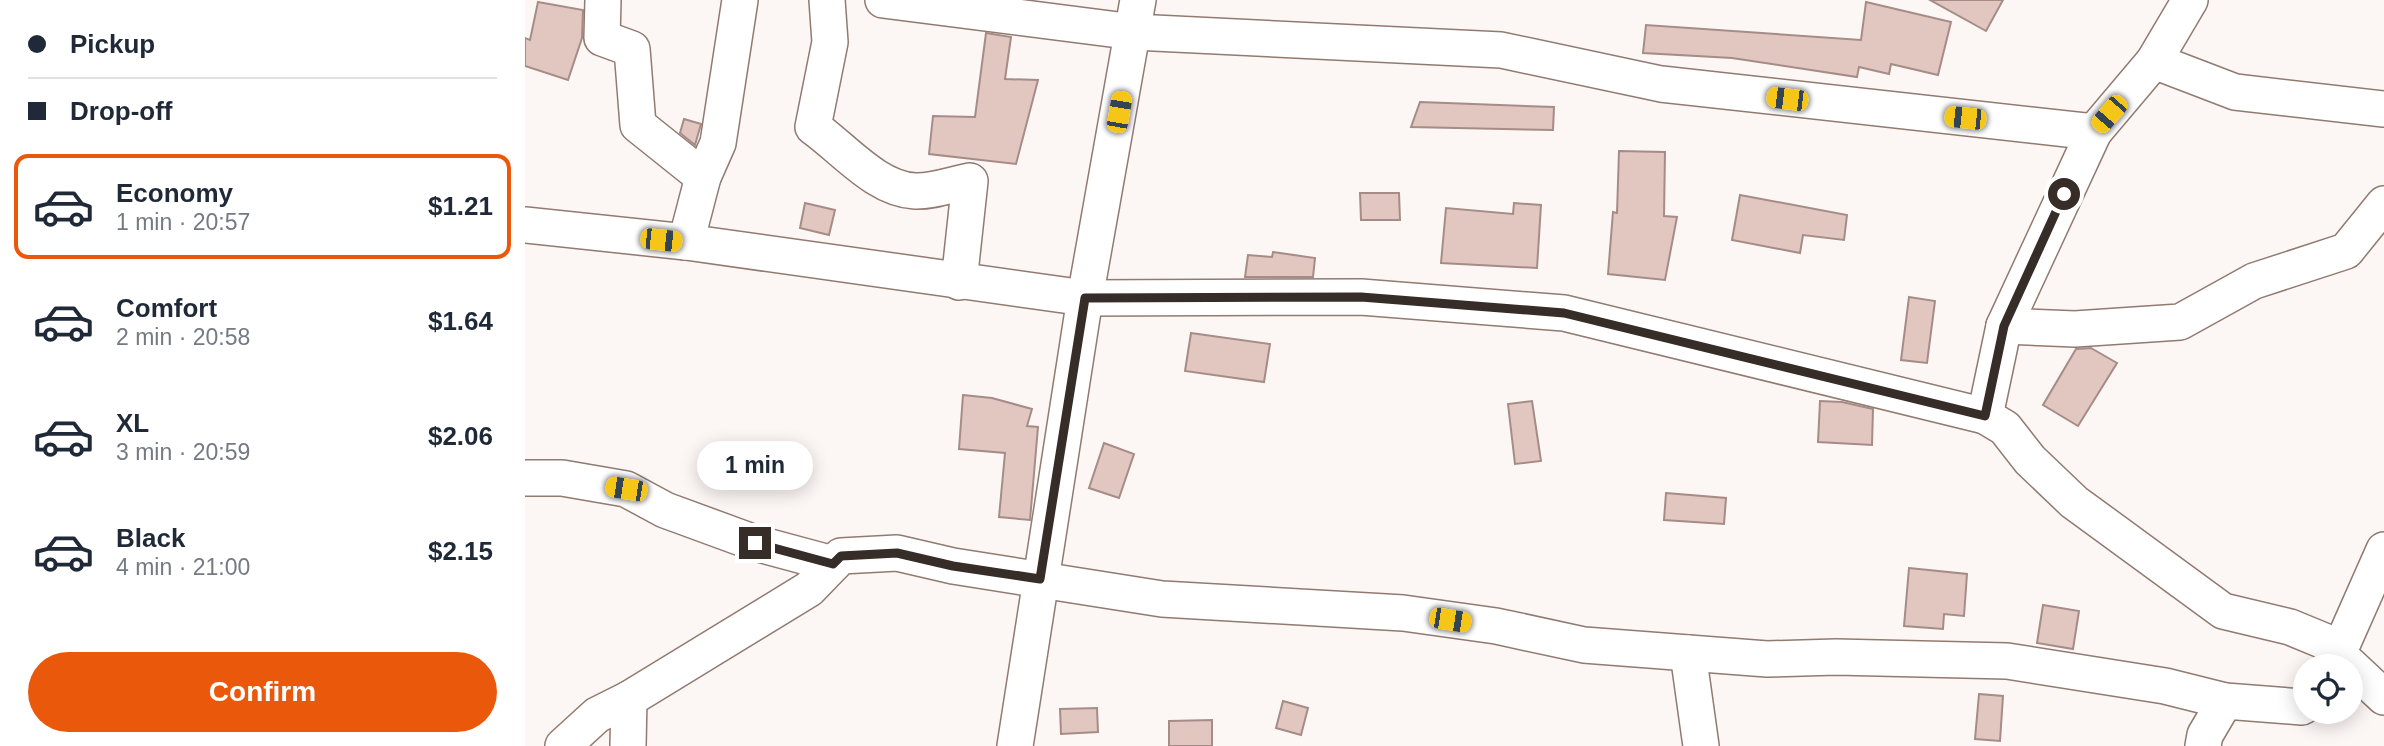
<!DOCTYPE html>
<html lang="en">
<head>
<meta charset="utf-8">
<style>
	:root { --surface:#fff; --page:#f2f2f3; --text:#1f2937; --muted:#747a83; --line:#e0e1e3; --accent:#ea580c }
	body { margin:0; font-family:Arial,sans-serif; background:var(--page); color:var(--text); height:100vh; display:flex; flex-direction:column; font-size:26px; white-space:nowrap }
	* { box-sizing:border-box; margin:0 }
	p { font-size:23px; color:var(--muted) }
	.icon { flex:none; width:38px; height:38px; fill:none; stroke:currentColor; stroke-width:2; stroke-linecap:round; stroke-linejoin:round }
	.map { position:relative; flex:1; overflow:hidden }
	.details { display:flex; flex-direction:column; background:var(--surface); width:525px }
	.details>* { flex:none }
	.hud { display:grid; align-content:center; height:154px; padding:0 28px; background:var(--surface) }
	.controls { position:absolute; left:1768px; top:654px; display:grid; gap:14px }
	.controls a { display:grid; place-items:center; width:70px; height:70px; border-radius:50%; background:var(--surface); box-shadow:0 4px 18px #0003; font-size:35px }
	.end { position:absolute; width:32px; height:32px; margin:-16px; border:9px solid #362c28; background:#fff; box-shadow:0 0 0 4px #fff }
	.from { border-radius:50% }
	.bubble { position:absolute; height:49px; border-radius:24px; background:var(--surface); box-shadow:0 4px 18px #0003; font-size:23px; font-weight:800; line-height:49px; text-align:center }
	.car { position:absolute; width:21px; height:42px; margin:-21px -10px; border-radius:9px; box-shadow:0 0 5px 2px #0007; background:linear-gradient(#f5c518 24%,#345 0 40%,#f5c518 0 76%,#345 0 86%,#f5c518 0) }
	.hud b { display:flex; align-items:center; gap:24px; height:66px; font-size:26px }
	.hud b+b { border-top:2px solid var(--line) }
	.hud i { width:18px; height:18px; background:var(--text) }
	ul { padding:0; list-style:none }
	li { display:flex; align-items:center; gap:21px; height:105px; margin:0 14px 10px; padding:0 14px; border:4px solid transparent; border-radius:14px }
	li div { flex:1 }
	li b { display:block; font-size:26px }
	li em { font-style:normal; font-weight:800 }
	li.selected { border-color:var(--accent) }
	li>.icon { width:63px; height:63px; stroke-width:1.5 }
	.cta { display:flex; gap:14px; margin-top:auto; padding:14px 28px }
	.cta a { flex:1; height:80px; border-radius:42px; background:var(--accent); color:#fff; font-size:28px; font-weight:800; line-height:80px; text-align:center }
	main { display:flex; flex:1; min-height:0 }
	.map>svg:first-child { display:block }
	.building { fill:#e2c6c0; stroke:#a68c86; stroke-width:2 }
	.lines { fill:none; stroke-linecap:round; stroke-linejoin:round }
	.street-casing { stroke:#917a70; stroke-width:38 }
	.street { stroke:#fff; stroke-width:35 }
	.route { stroke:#362c28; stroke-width:9 }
</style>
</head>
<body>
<main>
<section class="details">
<div class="hud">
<b><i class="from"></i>Pickup</b>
<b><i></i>Drop-off</b>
</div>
<ul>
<li class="selected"><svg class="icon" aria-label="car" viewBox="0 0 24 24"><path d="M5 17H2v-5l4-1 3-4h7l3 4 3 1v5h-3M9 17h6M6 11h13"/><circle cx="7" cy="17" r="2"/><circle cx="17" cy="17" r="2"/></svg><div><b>Economy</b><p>1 min · 20:57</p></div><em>$1.21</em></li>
<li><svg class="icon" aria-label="car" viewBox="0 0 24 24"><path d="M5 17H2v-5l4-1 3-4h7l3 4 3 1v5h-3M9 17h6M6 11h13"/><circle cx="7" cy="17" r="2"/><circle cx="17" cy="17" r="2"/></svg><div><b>Comfort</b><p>2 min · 20:58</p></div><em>$1.64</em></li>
<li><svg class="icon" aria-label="car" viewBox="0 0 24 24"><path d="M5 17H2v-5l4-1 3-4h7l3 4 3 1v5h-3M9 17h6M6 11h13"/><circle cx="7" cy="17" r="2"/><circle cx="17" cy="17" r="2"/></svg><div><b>XL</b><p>3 min · 20:59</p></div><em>$2.06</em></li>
<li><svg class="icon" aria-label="car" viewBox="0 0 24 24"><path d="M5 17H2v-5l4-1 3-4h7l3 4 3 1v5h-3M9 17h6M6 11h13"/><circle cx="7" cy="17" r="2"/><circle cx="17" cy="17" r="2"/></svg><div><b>Black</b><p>4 min · 21:00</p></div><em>$2.15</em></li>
</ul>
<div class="cta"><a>Confirm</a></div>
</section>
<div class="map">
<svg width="1859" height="746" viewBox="0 0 1859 746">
	<rect width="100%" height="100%" fill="#fcf7f5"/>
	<g class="building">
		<polygon points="1405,0 1478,0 1461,31"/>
		<polygon points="13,2 58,10 57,38 43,80 0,66 0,38 5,40"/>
		<polygon points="1341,2 1426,22 1413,75 1366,64 1364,74 1334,67 1332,77 1207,58 1118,53 1121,25 1336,40"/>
		<polygon points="461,33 486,37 480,79 513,80 491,164 404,154 408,116 450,117"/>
		<polygon points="895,102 1029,107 1028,130 886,127"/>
		<polygon points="159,119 176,124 170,145 155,133"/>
		<polygon points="1094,151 1140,152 1139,216 1152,217 1140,280 1083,274 1088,212 1092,213"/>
		<polygon points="835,193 874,193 875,220 836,220"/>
		<polygon points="1215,195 1322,215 1319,240 1278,235 1275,253 1207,240"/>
		<polygon points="280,203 310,210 304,235 275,228"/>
		<polygon points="989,203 1016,205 1012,268 916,263 921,208 988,214"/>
		<polygon points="748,252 790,258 788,277 720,277 723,255 747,257"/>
		<polygon points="1384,297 1410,301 1402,363 1376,360"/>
		<polygon points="666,333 745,344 739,382 660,371"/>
		<polygon points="1566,348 1592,363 1553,426 1518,405 1551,349"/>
		<polygon points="438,395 467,398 507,409 502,426 513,427 505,520 474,517 480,453 434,449"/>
		<polygon points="1007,401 1016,461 990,464 983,404"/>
		<polygon points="1295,401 1317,402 1348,409 1347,445 1293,442"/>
		<polygon points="579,443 609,454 594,498 564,488"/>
		<polygon points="1141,493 1201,498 1199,524 1139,520"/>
		<polygon points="1384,568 1442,574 1439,616 1419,614 1418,629 1379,626"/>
		<polygon points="1518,605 1554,611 1548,649 1512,643"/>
		<polygon points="1454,694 1478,696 1475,741 1450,739"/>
		<polygon points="758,701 783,708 776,735 751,728"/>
		<polygon points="572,708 573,732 536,734 535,709"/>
		<polygon points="687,720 687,746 644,746 644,721"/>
	</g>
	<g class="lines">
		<defs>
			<g id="street">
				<polyline points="78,0 77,38 107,49 113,125 178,177"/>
				<path d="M302,0L305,42L288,127C319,149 351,189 390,191C407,192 428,184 445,181L434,282"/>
				<polyline points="358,0 609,32 976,50 1136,84 1569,132"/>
				<polyline points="1665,0 1629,61 1569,132 1479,326 1460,416 1480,428 1505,460 1549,502 1698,611 1765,627 1799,641 1859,697"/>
				<polyline points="1629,61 1710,92 1859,109"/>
				<polyline points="0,225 161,242 560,298 836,297 1039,313 1460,416"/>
				<polyline points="161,242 178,177 193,143 215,0"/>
				<polyline points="1479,326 1550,329 1655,322 1729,281 1821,251 1859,204"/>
				<polyline points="0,478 37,478 101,489 140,510 230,543 308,564"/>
				<polyline points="1163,653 1176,746"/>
				<polyline points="1813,654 1859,550"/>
				<polyline points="38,746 72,715 104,699"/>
				<polyline points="103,746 104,699 284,589 316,556 372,553 428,566 637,599 878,613 971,626 1059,645 1242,659 1311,657 1482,661 1640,686 1700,701 1777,707 1780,705"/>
				<polyline points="490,746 560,298 613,0"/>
				<polyline points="1678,746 1680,735 1700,701"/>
			</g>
		</defs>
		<use href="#street" class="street-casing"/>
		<use href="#street" class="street"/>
	</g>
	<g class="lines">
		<polyline class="route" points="230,543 308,564 316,556 372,553 428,566 515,579 560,298 836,297 1039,313 1460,416 1479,326 1539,194"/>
	</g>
</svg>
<div class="controls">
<a><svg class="icon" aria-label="locate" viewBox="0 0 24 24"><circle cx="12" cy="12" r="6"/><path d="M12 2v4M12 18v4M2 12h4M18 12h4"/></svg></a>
</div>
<i class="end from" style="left:1539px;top:194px"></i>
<i class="end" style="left:230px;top:543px"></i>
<div class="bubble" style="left:172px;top:441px;width:116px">1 min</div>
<i class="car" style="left:1262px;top:99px;rotate:277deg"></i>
<i class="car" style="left:594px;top:112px;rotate:10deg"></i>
<i class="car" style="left:1584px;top:114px;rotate:221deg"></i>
<i class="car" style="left:1440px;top:118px;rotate:276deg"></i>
<i class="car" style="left:136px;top:240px;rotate:96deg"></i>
<i class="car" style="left:101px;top:489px;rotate:279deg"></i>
<i class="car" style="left:925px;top:620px;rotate:99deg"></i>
</div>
</main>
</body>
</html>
